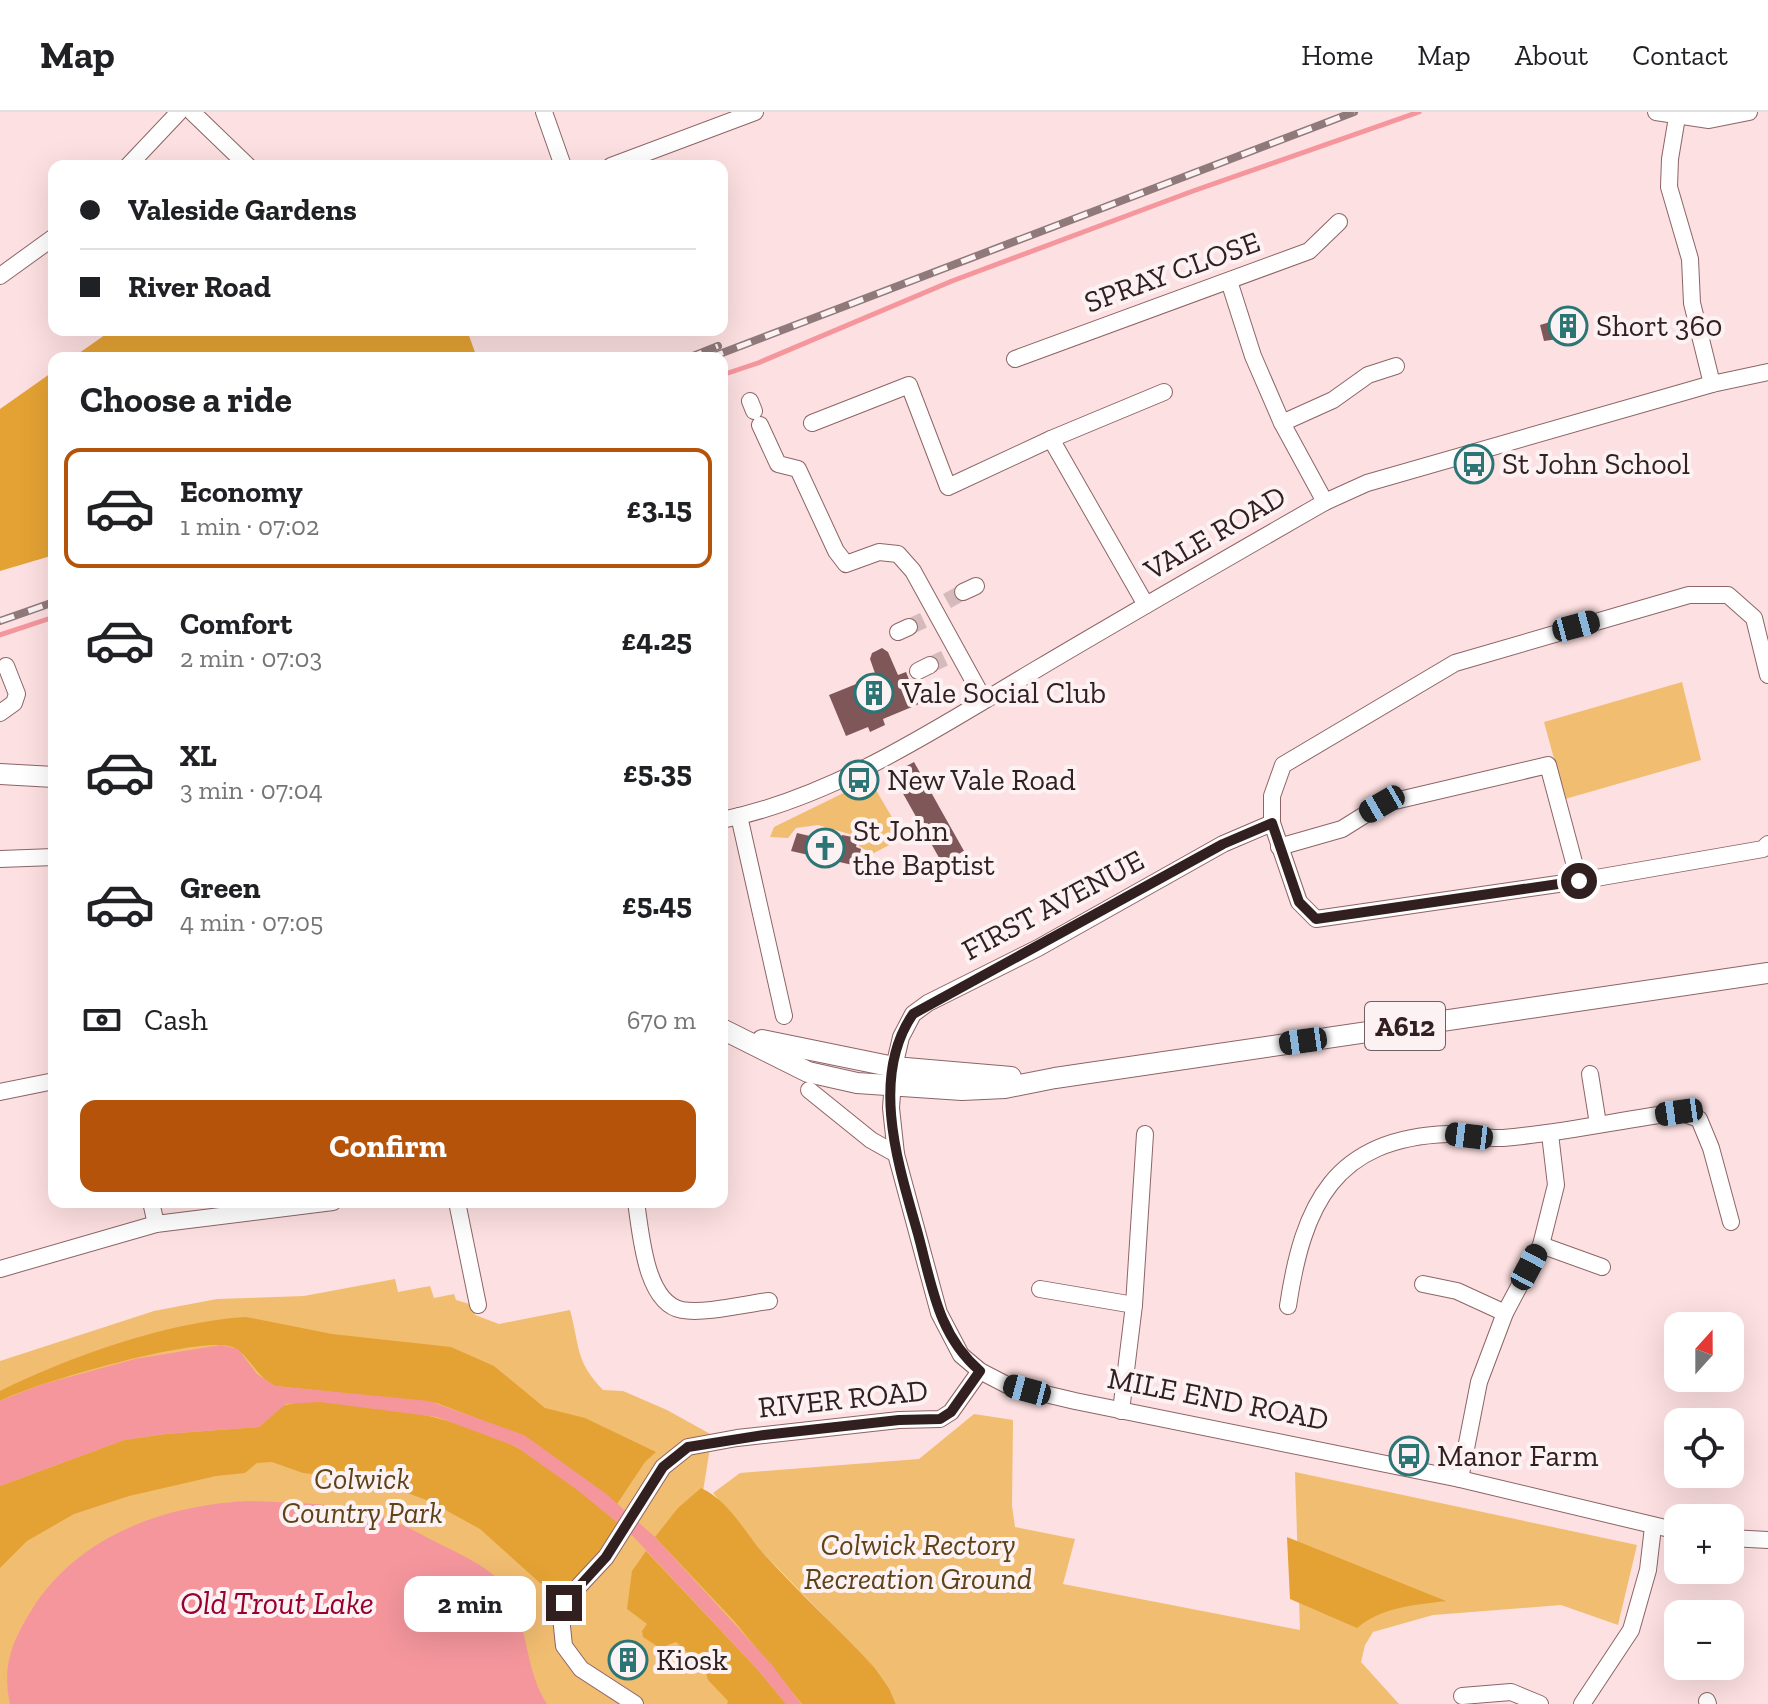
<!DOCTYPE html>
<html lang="en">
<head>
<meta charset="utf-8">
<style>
	:root { --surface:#fff; --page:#f6f6f6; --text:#202124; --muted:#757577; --line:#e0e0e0; --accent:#b45309 }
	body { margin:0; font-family:"Zilla Slab",serif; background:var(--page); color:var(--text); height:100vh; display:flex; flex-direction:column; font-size:30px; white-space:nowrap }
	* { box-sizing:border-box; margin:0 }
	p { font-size:26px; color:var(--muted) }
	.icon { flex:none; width:44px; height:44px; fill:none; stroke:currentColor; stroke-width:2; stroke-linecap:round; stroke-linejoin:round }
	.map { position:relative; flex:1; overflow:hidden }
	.details { position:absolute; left:48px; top:240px; width:680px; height:856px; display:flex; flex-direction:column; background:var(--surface); border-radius:16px; box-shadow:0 8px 32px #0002 }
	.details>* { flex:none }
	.top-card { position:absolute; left:48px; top:48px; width:680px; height:176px; border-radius:16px; box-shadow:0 8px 32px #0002; display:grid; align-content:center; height:176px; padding:0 32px; background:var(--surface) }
	.needle { width:52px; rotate:21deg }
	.controls { position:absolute; left:1664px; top:1200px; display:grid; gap:16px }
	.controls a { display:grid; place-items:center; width:80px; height:80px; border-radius:16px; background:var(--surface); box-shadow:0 8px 32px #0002; font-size:40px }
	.end { position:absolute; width:36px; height:36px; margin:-18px; border:10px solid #322021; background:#fff; box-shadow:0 0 0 4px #fff }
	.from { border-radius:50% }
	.bubble { position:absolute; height:56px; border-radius:16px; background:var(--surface); box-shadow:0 8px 32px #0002; font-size:26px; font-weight:800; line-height:56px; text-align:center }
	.car { position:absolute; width:24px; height:48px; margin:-24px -12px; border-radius:10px; box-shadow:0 0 6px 2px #0007; background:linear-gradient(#222 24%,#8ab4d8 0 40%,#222 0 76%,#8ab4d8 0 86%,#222 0) }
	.top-card b { display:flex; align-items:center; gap:28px; height:76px; font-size:30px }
	.top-card b+b { border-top:2px solid var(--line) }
	.top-card i { width:20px; height:20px; background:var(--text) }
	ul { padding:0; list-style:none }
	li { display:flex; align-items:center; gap:24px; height:120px; margin:0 16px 12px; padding:0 16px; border:4px solid transparent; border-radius:16px }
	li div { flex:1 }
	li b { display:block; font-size:30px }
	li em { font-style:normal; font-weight:800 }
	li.on { border-color:var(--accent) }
	li>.icon { width:72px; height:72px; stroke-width:1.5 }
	h2 { padding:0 32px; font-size:36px; line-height:96px }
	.pay { display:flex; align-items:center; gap:20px; height:88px; padding:0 32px; font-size:30px }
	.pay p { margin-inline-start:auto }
	.action { display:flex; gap:16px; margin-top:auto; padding:16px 32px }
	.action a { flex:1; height:92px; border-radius:16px; background:var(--accent); color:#fff; font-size:32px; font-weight:800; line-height:92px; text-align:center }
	header { display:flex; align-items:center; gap:48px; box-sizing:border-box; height:112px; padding:0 40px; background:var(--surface); border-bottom:2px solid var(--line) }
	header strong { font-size:38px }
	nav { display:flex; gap:44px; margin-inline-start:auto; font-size:28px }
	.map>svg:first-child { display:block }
	.green { fill:#f1bd71 }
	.forest { fill:#e4a234 }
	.water { fill:#f5969d }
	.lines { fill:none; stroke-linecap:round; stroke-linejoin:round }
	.stream { stroke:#f5969d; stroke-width:5 }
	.building { fill:#805759 }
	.minor-tunnel { stroke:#d4babb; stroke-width:16; stroke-dasharray:16 8; stroke-linecap:butt }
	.minor-casing { stroke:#8e6466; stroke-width:18 }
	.major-casing { stroke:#8e6466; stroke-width:22 }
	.minor { stroke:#fff; stroke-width:16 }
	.major { stroke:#fff; stroke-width:20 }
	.rail-casing { stroke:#90797a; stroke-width:8 }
	.rail { stroke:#fdf2f3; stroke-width:5; stroke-dasharray:15; stroke-linecap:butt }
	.route { stroke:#322021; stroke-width:10 }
	.labels { text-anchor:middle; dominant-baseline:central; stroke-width:8; stroke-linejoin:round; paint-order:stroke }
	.shield { fill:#fdf2f3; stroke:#6f5f60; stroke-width:2 }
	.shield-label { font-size:28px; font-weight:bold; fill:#322021 }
	.street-label { font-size:30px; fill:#322021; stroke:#fdf2f3 }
	.poi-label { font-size:30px; fill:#322021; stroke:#fdf2f3; text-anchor:start }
	.park-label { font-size:30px; font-style:italic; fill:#5e4318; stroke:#fdf2f3 }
	.water-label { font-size:32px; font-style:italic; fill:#97002f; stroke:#fdf2f3 }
</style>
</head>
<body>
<header>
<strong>Map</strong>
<nav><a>Home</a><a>Map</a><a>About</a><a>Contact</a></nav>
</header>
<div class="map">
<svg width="1768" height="1592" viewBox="0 0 1768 1592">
	<rect width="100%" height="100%" fill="#fde0e1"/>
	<g class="green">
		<polygon points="1682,570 1701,648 1565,687 1544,610"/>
		<polygon points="870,668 903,724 901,727 872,742 859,734 860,725 818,713 796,716 788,726 770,725 774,715"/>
		<path d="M395,1167L398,1180L430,1174L434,1186L454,1182L456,1188L473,1193L475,1203L499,1212L570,1198C580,1235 575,1249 603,1278L623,1279L667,1298L712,1323L701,1392L816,1592H0V1249L154,1199L217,1187L304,1184Z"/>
		<polygon points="974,1302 1013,1308 1012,1394 1015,1415 1075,1427 1063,1472 1300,1518 1295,1360 1637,1433 1618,1513 1561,1493 1433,1503 1373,1520 1365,1533 1361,1550 1399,1592 896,1592 889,1576 875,1556 762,1440 713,1381 740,1361 919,1347"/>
	</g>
	<g class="forest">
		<polygon points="112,218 467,218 477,246 72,246"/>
		<polygon points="54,259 54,443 0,459 0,297"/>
		<path d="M246,1205L332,1222L451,1235L494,1254L545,1296L585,1306L656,1340L645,1350L617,1392L526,1325L437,1291L275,1274C255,1264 246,1237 229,1234C190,1226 38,1270 0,1289V1279C68,1245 170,1209 246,1205Z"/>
		<path d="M304,1289C374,1290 458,1304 520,1337C556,1356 588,1386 619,1412L593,1450L565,1478L540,1471L480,1417L429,1389L378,1370L303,1361L272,1350L257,1351L245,1361L216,1364L129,1384L74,1402L27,1429L0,1456V1374L124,1328L165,1322L259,1315L282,1294Z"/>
		<path d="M701,1376C729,1389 743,1418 763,1441C799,1481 839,1517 875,1556L889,1576L896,1592H802L735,1510L655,1425L678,1396Z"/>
		<path d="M1287,1425L1446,1489C1414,1493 1382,1495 1357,1516L1290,1487Z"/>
		<polygon points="646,1439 757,1557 786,1592 727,1592 728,1589 708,1568 705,1557 676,1530 660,1536 643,1525 642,1519 647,1512 627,1497 632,1459"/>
	</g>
	<g class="water">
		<polygon points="221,1233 238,1237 257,1262 275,1274 429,1289 524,1323 605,1381 655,1425 772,1553 801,1592 786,1592 757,1557 629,1420 576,1377 515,1334 437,1305 320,1290 286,1292 259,1315 165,1322 124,1328 0,1374 0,1289 40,1273 135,1247"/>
		<path d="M248,1389C297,1391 347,1390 393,1409C411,1416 429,1427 448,1436C470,1447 498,1460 510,1483C529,1518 525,1558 547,1592H10C2,1555 11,1531 31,1499C77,1424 164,1393 248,1389Z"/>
	</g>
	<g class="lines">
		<g class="stream">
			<polyline points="722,263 758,251 952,169 1193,79 1419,0"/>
			<polyline points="0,523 54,505"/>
		</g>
	</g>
	<g class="building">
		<polygon points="1567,205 1572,225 1544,229 1540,213"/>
		<polygon points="882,536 888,540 898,563 906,560 919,592 883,607 885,613 870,620 868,615 846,624 829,583 876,564 870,547 872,541"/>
		<polygon points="914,650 964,739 942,751 892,662"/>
		<polygon points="797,721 840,731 842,723 858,726 856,735 861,737 857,754 791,739"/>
	</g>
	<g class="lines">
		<g class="minor-tunnel">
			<polyline points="947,489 963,480"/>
			<polyline points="909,515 924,508"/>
			<polyline points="930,553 945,546"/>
		</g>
		<defs>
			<g id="minor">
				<polyline points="192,0 248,54"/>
				<polyline points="544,0 563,54"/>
				<polyline points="1656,0 1709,8 1749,0"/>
				<polyline points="1677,5 1670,47 1669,75 1690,147 1692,191 1712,272"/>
				<polyline points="128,54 179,0"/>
				<polyline points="611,54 755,0"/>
				<polyline points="0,164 54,125"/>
				<polyline points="1229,169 1253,244 1282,311 1325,390"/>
				<polyline points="1015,247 1309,139 1339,110"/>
				<polyline points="750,289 754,299"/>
				<polyline points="812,311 909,273 948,375 1051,327 1146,493"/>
				<polyline points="1282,311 1333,288 1368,263 1396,254"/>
				<polyline points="760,313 778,352 798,357 836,439 846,452 879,440 898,442 913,459 984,588"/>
				<polyline points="1051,327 1164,280"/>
				<polyline points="963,480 976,474"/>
				<polyline points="898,520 909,515"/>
				<polyline points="918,559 930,553"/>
				<polyline points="1768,563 1754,506 1728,483 1689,483 1455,551 1283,653 1272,684 1272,711 1299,790 1316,807 1579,769 1763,737 1768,732"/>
				<polyline points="0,601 14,591 17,582 6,554"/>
				<polyline points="739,704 784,904"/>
				<path d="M722,708C835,685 939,615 1037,557C1133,500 1229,445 1325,390L1367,371L1712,272L1768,260"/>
				<polyline points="1272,711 1223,732 1038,836 928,891 913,902 901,925 894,955 891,996 896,1042 939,1201 961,1243 980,1259 1007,1273 1075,1289 1460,1367 1678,1419"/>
				<polyline points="1279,735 1342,717 1382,692 1548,653 1579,769"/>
				<polyline points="0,747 54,745"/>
				<polyline points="1590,962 1598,1012"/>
				<polyline points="809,978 871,1028 896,1042"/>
				<polyline points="0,980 54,969"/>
				<polyline points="151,1090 156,1112"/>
				<polyline points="457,1090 478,1193"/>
				<path d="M636,1090C641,1121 645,1191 682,1198C705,1202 745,1192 769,1189"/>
				<polyline points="1541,1133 1602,1155"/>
				<polyline points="0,1157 156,1112 333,1090"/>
				<polyline points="1423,1172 1457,1179 1505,1201"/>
				<polyline points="1040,1177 1134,1193"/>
				<path d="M1288,1194C1303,1093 1334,1026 1448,1022C1466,1021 1484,1027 1503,1026C1562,1021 1620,1008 1679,1000L1699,1007L1711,1036L1731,1110"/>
				<polyline points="1121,1299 1134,1193 1145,1022"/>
				<polyline points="1460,1367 1479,1270 1505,1201 1541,1133 1556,1073 1550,1022"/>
				<polyline points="1730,1426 1768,1428"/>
				<polyline points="1462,1584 1511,1580 1540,1592"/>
				<polyline points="1707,1589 1708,1592"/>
				<polyline points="635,1592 581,1557 564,1534 561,1505 565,1489 606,1445 663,1355 688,1335 737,1326 899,1308 940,1307 951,1300 980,1259"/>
				<polyline points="1582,1592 1631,1518 1648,1458 1653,1415"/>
			</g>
			<g id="major">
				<polyline points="0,662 54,665"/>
				<polyline points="722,917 808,960 857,971 962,978 1005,976 1055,966 1768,861"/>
				<polyline points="762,928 894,955 1011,965"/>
			</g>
		</defs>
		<use href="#minor" class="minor-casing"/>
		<use href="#major" class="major-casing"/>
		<use href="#minor" class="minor"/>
		<use href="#major" class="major"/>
		<defs>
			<g id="rail">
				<polyline points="688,246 718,234"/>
				<polyline points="709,246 1354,0"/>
				<polyline points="0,509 54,490"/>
			</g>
		</defs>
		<use href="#rail" class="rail-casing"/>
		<use href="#rail" class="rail"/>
	</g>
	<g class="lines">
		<path class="route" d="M564,1491L606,1445L663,1355L688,1335L764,1323L899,1308L940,1307L951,1300L980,1259C938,1223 932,1174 918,1122C899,1055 869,966 913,902L1223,732L1272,711L1299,790L1316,807L1579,769"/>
	</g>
	<defs>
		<symbol id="building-ring" viewBox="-11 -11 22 22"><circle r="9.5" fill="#fdf2f3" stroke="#2b7575" stroke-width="1.5"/><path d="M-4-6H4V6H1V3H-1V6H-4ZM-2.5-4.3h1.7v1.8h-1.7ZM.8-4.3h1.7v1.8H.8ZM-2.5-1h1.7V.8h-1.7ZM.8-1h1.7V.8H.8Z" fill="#2b7575"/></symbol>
		<symbol id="bus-ring" viewBox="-11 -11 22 22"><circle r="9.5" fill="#fdf2f3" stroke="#2b7575" stroke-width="1.5"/><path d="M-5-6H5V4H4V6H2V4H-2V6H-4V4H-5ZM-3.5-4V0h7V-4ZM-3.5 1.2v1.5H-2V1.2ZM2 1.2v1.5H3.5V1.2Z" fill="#2b7575"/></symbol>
		<symbol id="church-ring" viewBox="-11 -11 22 22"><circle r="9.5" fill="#fdf2f3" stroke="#2b7575" stroke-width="1.5"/><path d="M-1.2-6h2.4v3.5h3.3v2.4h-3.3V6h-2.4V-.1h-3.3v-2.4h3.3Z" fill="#2b7575"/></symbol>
	</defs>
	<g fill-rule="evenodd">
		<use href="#building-ring" x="1546" y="192" width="44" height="44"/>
		<use href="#bus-ring" x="1452" y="330" width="44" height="44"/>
		<use href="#building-ring" x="852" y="559" width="44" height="44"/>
		<use href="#bus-ring" x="837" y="646" width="44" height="44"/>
		<use href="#church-ring" x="803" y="714" width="44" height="44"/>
		<use href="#bus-ring" x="1387" y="1322" width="44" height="44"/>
		<use href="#building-ring" x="606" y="1526" width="44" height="44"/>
	</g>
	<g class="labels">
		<rect class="shield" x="1365" y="890" width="80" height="48" rx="6"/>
		<g class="shield-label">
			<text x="1405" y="914">A612</text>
		</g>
		<g class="street-label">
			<text transform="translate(1172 160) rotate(-20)">SPRAY CLOSE</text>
			<text transform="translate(1215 421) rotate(-30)">VALE ROAD</text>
			<text transform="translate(1053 793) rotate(-28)">FIRST AVENUE</text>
			<text transform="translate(843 1287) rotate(-6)">RIVER ROAD</text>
			<text transform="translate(1218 1287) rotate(11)">MILE END ROAD</text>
		</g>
		<g class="poi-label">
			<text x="1596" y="214">Short 360</text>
			<text x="1502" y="352">St John School</text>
			<text x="902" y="581">Vale Social Club</text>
			<text x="887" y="668">New Vale Road</text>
			<text x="853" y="719">St John<tspan x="853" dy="34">the Baptist</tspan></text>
			<text x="1437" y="1344">Manor Farm</text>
			<text x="656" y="1548">Kiosk</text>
		</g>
		<g class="park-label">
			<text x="362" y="1367">Colwick<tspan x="362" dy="34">Country Park</tspan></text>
			<text x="918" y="1433">Colwick Rectory<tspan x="918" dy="34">Recreation Ground</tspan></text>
		</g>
		<g class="water-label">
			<text x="277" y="1491">Old Trout Lake</text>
		</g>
	</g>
</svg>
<div class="controls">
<a><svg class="needle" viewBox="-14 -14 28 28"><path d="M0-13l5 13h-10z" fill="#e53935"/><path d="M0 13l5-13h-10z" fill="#757577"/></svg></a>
<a><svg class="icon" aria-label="locate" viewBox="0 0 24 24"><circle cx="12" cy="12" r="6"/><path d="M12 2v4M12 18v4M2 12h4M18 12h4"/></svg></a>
<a>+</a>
<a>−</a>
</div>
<i class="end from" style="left:1579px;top:769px"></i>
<i class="end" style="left:564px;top:1491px"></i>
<div class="bubble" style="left:404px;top:1464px;width:132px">2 min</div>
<i class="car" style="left:1576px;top:514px;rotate:75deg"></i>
<i class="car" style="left:1382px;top:692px;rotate:240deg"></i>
<i class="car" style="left:1303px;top:929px;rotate:262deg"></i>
<i class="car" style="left:1679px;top:1000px;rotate:262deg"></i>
<i class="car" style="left:1469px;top:1024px;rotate:277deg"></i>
<i class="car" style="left:1529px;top:1155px;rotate:28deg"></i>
<i class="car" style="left:1027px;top:1278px;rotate:285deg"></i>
<div class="top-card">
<b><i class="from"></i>Valeside Gardens</b>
<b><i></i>River Road</b>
</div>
<section class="details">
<h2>Choose a ride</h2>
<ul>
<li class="on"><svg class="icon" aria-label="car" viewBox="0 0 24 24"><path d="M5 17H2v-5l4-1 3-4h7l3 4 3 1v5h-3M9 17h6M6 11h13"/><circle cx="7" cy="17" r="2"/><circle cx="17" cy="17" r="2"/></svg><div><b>Economy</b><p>1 min · 07:02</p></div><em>£3.15</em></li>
<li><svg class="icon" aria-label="car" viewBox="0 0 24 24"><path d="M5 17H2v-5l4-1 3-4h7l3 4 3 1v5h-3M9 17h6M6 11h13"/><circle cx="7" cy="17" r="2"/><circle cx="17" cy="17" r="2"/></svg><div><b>Comfort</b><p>2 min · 07:03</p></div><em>£4.25</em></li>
<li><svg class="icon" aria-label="car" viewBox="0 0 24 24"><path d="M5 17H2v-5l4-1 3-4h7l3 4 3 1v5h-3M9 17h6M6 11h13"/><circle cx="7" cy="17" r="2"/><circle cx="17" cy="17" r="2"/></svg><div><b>XL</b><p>3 min · 07:04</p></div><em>£5.35</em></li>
<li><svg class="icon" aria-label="car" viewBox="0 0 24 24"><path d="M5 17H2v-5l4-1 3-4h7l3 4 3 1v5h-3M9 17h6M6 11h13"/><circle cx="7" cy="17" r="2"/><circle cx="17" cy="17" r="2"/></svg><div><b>Green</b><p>4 min · 07:05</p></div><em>£5.45</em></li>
</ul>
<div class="pay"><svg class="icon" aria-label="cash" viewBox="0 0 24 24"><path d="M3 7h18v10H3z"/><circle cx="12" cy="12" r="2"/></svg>Cash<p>670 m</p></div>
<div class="action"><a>Confirm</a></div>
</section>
</div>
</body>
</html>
